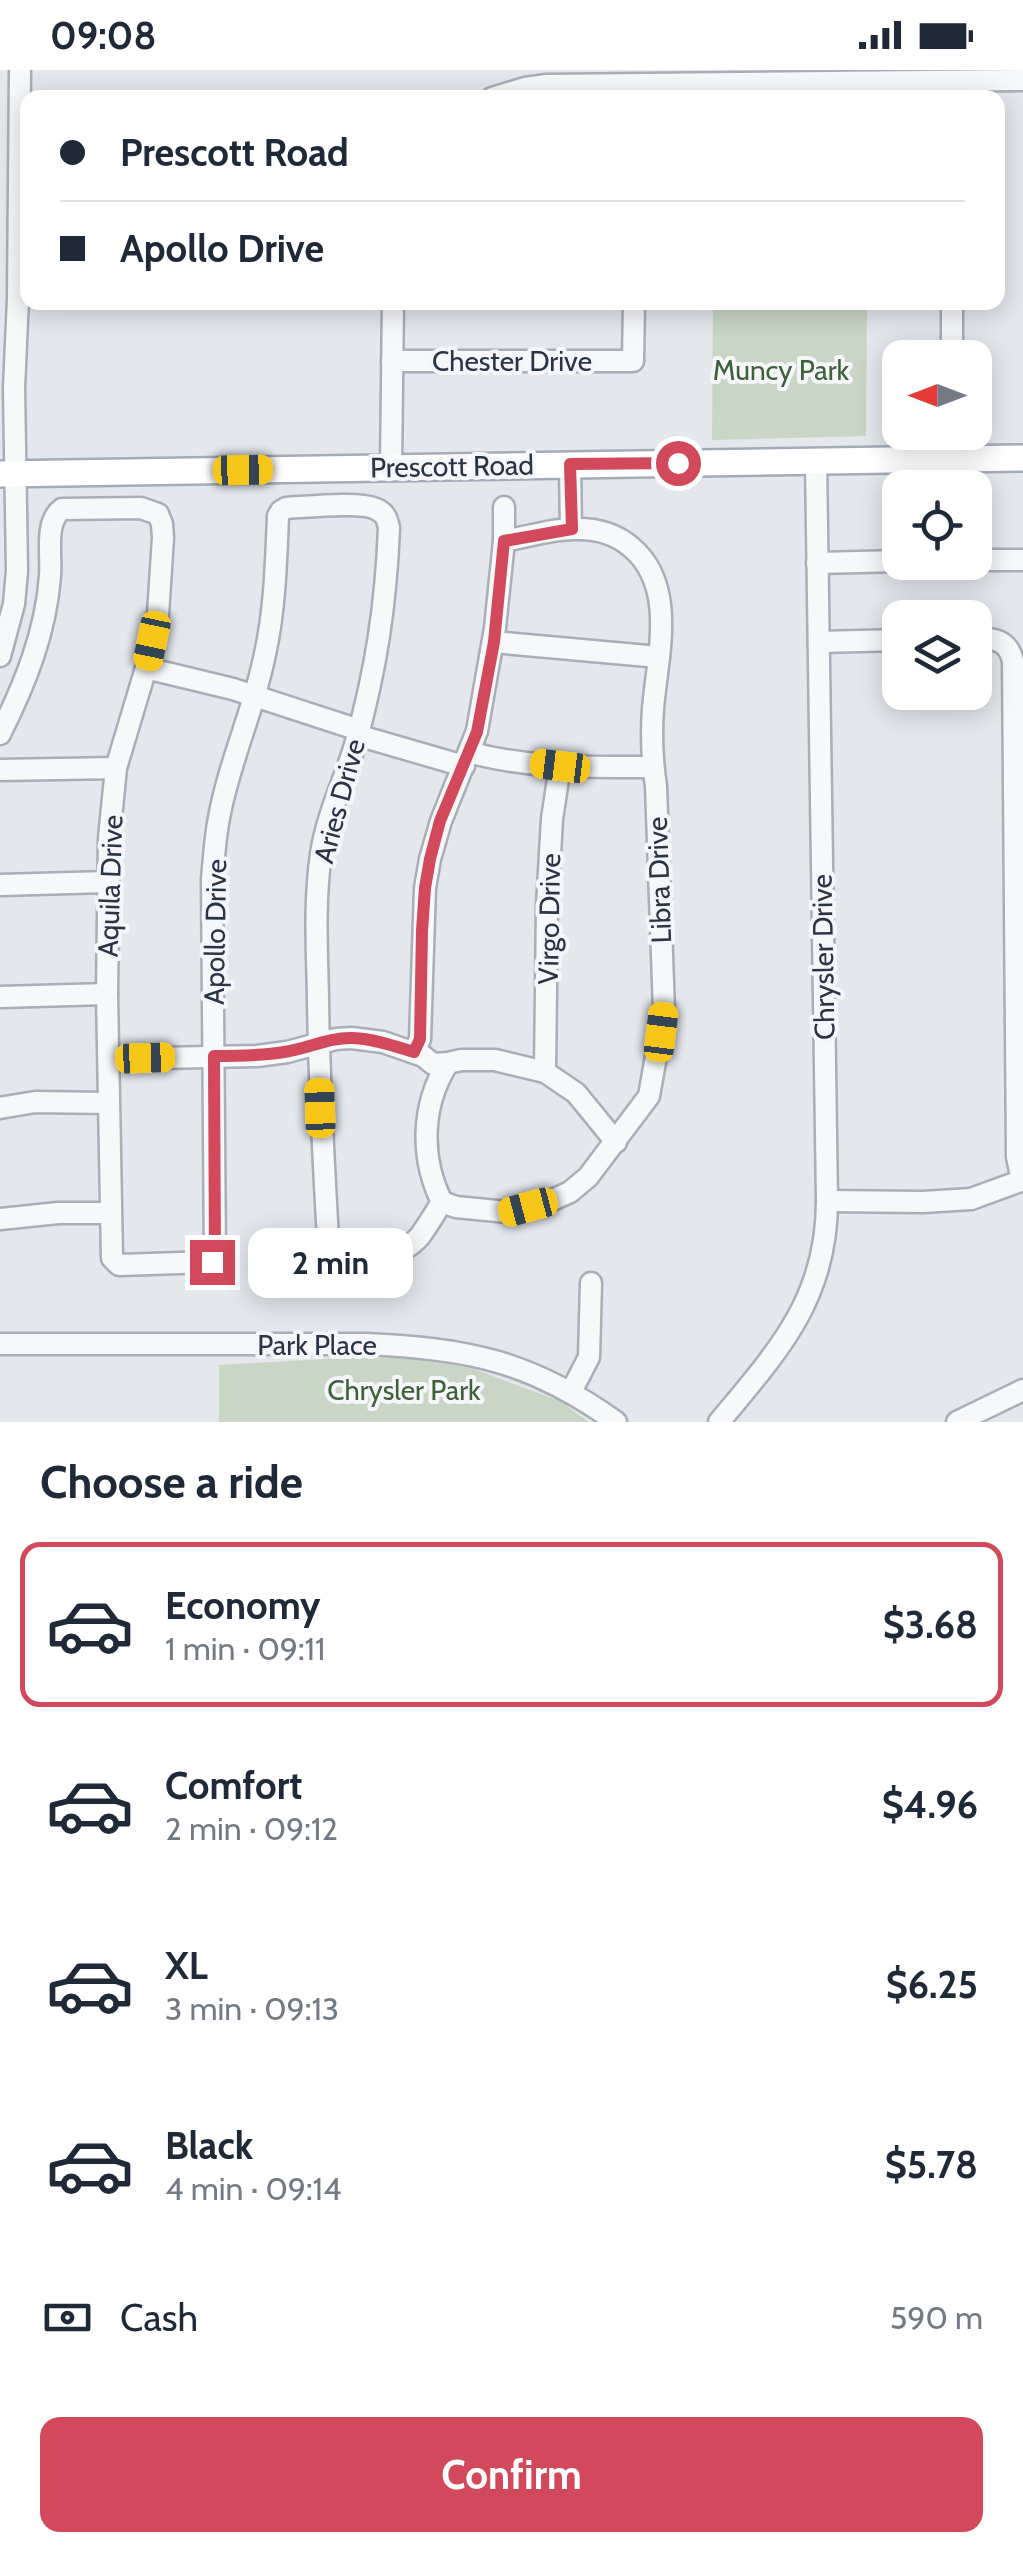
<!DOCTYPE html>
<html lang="en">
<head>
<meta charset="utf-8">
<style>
	:root { --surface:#fff; --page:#f6f6f7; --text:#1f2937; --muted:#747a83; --line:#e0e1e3; --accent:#d1495b }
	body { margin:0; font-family:Cabin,sans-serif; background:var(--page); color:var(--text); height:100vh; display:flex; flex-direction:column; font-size:38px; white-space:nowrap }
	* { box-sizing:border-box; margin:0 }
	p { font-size:32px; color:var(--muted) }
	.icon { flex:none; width:55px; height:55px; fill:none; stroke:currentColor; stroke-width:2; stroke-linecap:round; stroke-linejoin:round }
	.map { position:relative; height:1352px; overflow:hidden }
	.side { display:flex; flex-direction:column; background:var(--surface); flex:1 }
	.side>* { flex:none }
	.top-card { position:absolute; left:20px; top:20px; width:985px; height:220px; border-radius:20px; box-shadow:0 5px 25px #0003; display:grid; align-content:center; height:220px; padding:0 40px; background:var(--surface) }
	.needle { width:65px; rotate:270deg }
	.tools { position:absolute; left:882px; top:270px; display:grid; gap:20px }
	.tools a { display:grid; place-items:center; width:110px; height:110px; border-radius:20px; background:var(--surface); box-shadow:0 5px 25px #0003; font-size:50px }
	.end { position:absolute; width:45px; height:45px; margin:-22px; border:12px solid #d1495b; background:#fff; box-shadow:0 0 0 5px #fff }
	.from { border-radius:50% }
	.bubble { position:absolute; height:70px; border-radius:20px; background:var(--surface); box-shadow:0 5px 25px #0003; font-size:32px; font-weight:700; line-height:70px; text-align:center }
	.car { position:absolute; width:30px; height:60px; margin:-30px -15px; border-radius:12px; box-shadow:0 0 8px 2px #0007; background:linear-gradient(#f5c518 24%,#345 0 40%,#f5c518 0 76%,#345 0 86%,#f5c518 0) }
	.top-card b { display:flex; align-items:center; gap:35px; height:95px; font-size:38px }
	.top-card b+b { border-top:2px solid var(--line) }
	.top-card i { width:25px; height:25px; background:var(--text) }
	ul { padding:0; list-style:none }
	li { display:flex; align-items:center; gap:30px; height:165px; margin:0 20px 15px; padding:0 20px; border:5px solid transparent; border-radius:20px }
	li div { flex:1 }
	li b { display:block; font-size:38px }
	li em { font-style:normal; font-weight:700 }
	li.active { border-color:var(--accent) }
	li>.icon { width:90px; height:90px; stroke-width:1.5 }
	h2 { padding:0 40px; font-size:45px; line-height:120px }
	.pay { display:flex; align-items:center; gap:25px; height:110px; padding:0 40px; font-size:38px }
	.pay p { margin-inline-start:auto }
	.button { display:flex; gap:20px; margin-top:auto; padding:20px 40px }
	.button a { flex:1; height:115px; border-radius:20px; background:var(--accent); color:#fff; font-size:40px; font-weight:700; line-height:115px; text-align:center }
	.status { display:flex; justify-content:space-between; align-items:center; height:70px; padding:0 50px; background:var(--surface); direction:ltr }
	.status svg { height:28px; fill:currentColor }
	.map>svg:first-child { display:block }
	.green { fill:#c9d6c5 }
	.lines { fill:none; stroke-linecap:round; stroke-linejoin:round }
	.minor-casing { stroke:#a9aeb7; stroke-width:25 }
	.major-casing { stroke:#a3abb8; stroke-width:30 }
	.minor { stroke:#f7f8fa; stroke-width:20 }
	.major { stroke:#fff; stroke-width:25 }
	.route { stroke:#d1495b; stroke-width:12 }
	.labels { text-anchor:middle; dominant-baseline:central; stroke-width:8; stroke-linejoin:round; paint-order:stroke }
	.street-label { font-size:28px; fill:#2b3445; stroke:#f4f6f9 }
	.park-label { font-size:28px; fill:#3f6138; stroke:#f4f6f9 }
</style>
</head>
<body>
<div class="status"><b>09:08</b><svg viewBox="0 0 49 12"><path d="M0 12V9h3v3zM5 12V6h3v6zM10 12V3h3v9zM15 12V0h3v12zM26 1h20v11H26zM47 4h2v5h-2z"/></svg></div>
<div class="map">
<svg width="1023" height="1352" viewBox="0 0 1023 1352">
	<rect width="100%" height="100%" fill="#e4e7ec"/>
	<g class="green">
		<polygon points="713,233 867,233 866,366 712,370"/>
		<polygon points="359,1287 424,1289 474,1299 560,1331 589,1352 219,1352 219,1295"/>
	</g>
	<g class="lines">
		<defs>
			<g id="minor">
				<polyline points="492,28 525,18 547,15 1023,10"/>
				<polyline points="952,281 952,232"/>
				<polyline points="392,291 633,291 634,232"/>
				<polyline points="570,394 571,459"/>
				<polyline points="391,397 393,232"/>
				<polyline points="975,490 1023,490"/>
				<polyline points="817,493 900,491"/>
				<path d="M975,569C995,568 1008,570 1013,591L1017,1087L1022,1110"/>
				<polyline points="493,572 659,587"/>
				<polyline points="819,572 900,570"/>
				<polyline points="0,586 14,534 17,501 14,318 18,229 20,0"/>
				<polyline points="146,598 233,619 359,660"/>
				<path d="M0,664C25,614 46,562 50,506C52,486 44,452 62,439L141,438L158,444L162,454L163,468L158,544L146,598L116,698L109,768L107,924L112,1188L119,1195L211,1192L215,1188L212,809C214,789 215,768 219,748C229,692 254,640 265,584C275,539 276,493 278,446L281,441L286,438C306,437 361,431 376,439C385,443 387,448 389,458C386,534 376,601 355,675C344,712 327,744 321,784C314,832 317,880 318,928C319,1015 324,1101 329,1187C359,1191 398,1192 420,1166C428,1155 435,1143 442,1132C420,1088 421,1035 448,993"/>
				<polyline points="357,665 464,696"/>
				<path d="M469,682C529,699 592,697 653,697"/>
				<polyline points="0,700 116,698"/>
				<polyline points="0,815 107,812"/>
				<polyline points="0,927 107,924"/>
				<polyline points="414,982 420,969 425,818 430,789 441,751 477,661 495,558 504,471 504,437"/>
				<polyline points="110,989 257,986 287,982 336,969 351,968 383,972 423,986 433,994 448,993 461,990 495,990 545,1002 576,1023 616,1072"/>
				<polyline points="545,1002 547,836 552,749 560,696"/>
				<polyline points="0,1038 35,1032 108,1033"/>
				<polyline points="827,1131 923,1132 971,1129 1023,1110"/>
				<path d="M442,1132L456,1137L507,1142L548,1132L570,1122L588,1107L649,1026L664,941L656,716C652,690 651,666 653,639C657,587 678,516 631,477C615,463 595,458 573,459C551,459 527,467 504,471"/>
				<polyline points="0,1149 58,1143 110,1143"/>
				<path d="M0,1274H365C467,1278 531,1291 616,1352"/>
				<polyline points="571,1322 589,1287 591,1213"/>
				<path d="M719,1352C778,1281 827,1229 827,1131L816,391"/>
				<polyline points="957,1352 1023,1320"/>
			</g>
			<polyline id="major" points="0,404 1023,388"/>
		</defs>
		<use href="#minor" class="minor-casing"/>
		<use href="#major" class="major-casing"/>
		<use href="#minor" class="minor"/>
		<use href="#major" class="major"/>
	</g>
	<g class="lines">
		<path class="route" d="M212,1192L215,1188L214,986C237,986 261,986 284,982C307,979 330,967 353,968C374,969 394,976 414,982L420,969L422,861L425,818L430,789L440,751L477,662L494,572L504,471L572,459L570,394L678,393"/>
	</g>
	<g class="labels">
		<g class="street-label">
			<text x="512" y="291">Chester Drive</text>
			<text transform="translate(452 396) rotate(-1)">Prescott Road</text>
			<text transform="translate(339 731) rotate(-75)">Aries Drive</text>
			<text transform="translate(659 810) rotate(-92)">Libra Drive</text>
			<text transform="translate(110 816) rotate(-88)">Aquila Drive</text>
			<text transform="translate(549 849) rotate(-89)">Virgo Drive</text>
			<text transform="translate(215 862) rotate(-89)">Apollo Drive</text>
			<text transform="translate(823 887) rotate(-91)">Chrysler Drive</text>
			<text x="317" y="1275">Park Place</text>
		</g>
		<g class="park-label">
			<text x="781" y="300">Muncy Park</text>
			<text x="404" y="1320">Chrysler Park</text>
		</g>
	</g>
</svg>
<div class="tools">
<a><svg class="needle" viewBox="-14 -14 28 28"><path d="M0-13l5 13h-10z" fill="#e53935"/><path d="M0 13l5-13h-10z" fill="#747a83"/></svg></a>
<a><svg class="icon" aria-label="locate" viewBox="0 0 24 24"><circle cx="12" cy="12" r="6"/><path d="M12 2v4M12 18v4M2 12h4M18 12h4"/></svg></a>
<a><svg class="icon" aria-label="layers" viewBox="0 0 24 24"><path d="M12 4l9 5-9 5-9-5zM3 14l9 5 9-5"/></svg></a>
</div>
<i class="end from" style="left:678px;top:393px"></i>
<i class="end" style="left:212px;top:1192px"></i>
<div class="bubble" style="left:248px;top:1158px;width:165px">2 min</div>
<i class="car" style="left:243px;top:400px;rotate:89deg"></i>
<i class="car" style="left:152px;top:571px;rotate:192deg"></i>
<i class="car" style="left:560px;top:696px;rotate:277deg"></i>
<i class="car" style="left:661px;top:962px;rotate:7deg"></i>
<i class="car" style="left:145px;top:988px;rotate:88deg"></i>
<i class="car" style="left:320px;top:1038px;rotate:358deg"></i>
<i class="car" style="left:528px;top:1137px;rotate:255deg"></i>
<div class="top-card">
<b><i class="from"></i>Prescott Road</b>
<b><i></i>Apollo Drive</b>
</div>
</div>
<section class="side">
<h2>Choose a ride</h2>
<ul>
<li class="active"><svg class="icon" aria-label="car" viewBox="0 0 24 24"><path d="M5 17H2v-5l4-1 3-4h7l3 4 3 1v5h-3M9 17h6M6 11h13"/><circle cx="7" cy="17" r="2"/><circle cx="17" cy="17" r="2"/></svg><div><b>Economy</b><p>1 min · 09:11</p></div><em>$3.68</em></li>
<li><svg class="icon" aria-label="car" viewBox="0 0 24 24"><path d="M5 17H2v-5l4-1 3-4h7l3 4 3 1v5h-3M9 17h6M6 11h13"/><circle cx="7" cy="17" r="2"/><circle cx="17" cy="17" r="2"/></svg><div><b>Comfort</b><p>2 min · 09:12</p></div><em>$4.96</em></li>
<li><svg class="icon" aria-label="car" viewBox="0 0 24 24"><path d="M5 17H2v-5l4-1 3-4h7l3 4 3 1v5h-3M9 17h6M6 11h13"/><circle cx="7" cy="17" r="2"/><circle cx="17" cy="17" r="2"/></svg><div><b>XL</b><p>3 min · 09:13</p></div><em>$6.25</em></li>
<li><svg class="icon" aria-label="car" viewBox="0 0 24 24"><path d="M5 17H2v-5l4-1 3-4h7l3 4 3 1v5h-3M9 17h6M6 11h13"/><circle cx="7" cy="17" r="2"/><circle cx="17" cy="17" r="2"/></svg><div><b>Black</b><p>4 min · 09:14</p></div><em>$5.78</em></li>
</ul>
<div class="pay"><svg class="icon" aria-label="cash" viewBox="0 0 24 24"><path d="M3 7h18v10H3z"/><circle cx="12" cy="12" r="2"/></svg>Cash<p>590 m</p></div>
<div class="button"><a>Confirm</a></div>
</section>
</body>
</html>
